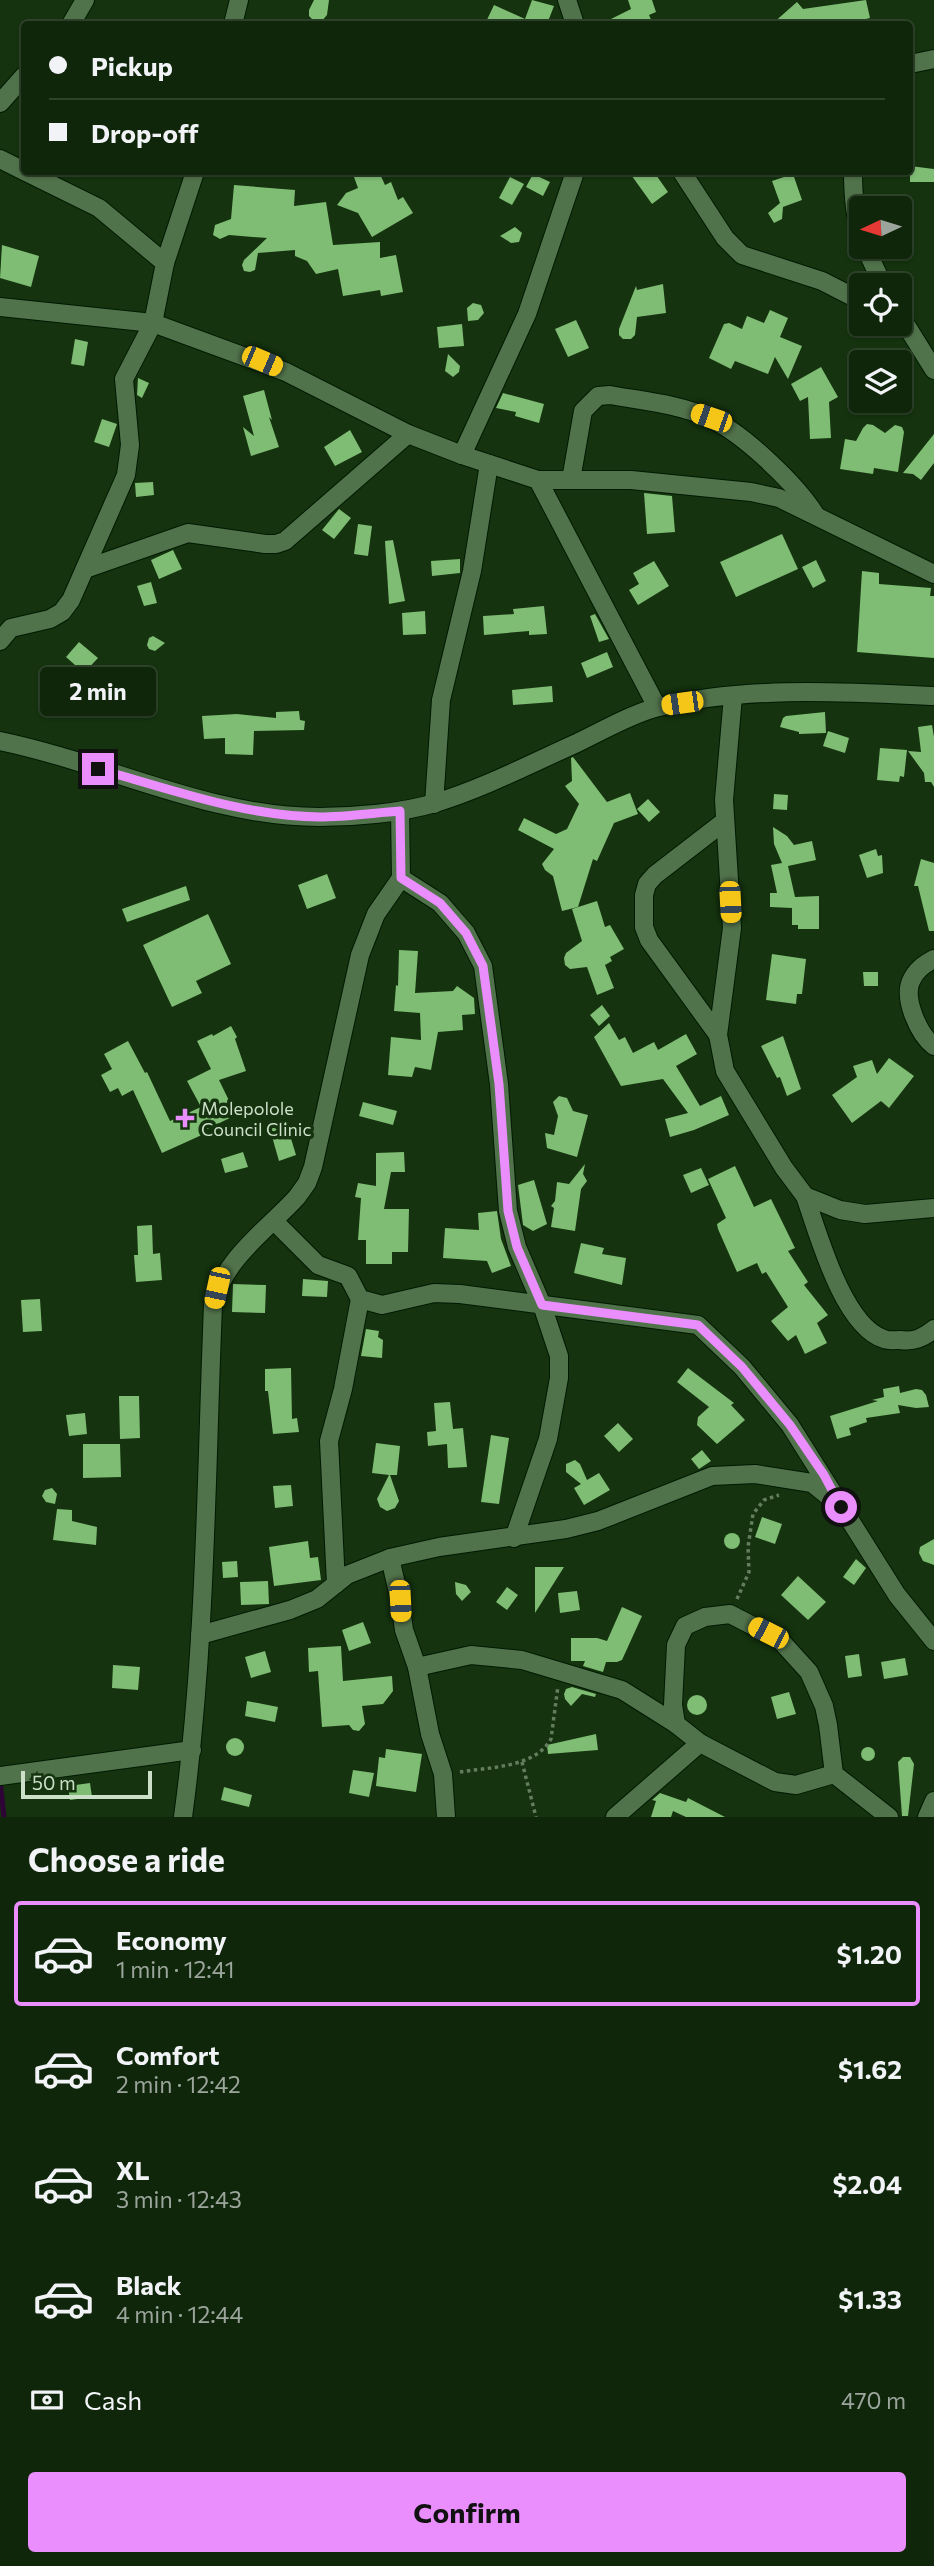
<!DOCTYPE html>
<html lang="en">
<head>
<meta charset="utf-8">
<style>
	:root { --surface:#0f260a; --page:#182e13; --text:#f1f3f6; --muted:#9ba59c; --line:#2f432b; --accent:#ea8dfd }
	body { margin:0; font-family:Commissioner,sans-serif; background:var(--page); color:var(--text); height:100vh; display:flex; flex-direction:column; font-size:26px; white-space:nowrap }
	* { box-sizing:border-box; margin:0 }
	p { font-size:23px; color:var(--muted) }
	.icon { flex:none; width:38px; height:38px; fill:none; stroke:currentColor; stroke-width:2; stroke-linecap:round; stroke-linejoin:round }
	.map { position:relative; height:1817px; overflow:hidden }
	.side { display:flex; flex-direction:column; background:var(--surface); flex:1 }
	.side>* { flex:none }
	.top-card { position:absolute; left:21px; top:21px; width:892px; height:154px; border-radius:7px; box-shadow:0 2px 5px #0004,0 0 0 2px var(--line); display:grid; align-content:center; height:154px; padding:0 28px; background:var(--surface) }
	.needle { width:46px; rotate:266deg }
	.buttons { position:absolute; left:849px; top:196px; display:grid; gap:14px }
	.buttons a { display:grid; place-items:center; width:63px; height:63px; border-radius:7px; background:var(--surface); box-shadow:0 2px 5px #0004,0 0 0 2px var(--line); font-size:35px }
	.scale { position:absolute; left:21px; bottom:18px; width:131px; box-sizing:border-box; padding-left:7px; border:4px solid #ccdfc8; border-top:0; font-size:19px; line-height:24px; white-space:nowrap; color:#ccdfc8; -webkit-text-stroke:5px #14330e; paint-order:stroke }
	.end { position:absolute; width:32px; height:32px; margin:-16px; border:9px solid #ea8dfd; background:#111; box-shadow:0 0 0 4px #111 }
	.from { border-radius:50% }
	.bubble { position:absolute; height:49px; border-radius:7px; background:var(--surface); box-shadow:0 2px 5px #0004,0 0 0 2px var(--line); font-size:23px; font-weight:700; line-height:49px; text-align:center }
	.car { position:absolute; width:21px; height:42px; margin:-21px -10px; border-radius:9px; box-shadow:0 0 5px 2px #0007; background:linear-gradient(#f5c518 24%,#345 0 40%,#f5c518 0 76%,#345 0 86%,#f5c518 0) }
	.top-card b { display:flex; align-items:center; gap:24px; height:66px; font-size:26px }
	.top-card b+b { border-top:2px solid var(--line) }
	.top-card i { width:18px; height:18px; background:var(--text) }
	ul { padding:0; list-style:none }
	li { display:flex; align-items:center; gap:21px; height:105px; margin:0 14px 10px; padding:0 14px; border:4px solid transparent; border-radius:7px }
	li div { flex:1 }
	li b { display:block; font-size:26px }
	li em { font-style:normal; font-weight:700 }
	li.current { border-color:var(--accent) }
	li>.icon { width:63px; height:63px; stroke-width:1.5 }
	h2 { padding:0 28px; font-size:32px; line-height:84px }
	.pay { display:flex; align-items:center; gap:18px; height:77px; padding:0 28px; font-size:26px }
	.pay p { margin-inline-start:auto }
	.cta { display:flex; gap:14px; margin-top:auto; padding:14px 28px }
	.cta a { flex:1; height:80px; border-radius:7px; background:var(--accent); color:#111; font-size:28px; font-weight:700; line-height:80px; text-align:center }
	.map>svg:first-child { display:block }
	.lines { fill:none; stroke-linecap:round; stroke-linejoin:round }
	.stream { stroke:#2d0435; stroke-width:5 }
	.building { fill:#7fbc74 }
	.street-casing { stroke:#001a00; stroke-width:20 }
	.path { stroke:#637d5e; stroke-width:3.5; stroke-dasharray:3.5 3.5; stroke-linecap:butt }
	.street { stroke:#51734b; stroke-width:18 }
	.route { stroke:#ea8dfd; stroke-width:9 }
	.poi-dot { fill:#ea8dfd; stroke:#14330e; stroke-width:2.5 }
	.labels { text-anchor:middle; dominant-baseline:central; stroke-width:7; stroke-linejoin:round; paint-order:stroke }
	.poi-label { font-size:18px; fill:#ccdfc8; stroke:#14330e; text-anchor:start }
</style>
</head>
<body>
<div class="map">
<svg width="934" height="1817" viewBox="0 0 934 1817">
	<rect width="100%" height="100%" fill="#14330e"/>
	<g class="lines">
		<polyline class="stream" points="0,1780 4,1817"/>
	</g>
	<g class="building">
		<polygon points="314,0 329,0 327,15 321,22 313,20 309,16 309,10"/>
		<polygon points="532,0 554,6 547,24 527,20 537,24 485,24 494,5 525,19"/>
		<polygon points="628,0 652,0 656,12 649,15 653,24 601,24 631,9"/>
		<polygon points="866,0 870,18 845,24 772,24 797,2 803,9"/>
		<polygon points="910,166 934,169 934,182 910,182"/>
		<polygon points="367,172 379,172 385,185 391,182 398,200 403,197 413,213 372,237 358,213 337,205 346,193 358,188 354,177"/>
		<polygon points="629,172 654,172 668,192 652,204"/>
		<polygon points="533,174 550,182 543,196 526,187"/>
		<polygon points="793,174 802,200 783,207 782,219 774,223 768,213 780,203 772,181"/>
		<polygon points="510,177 524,184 512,205 499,198"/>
		<polygon points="234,185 295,190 294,206 326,202 333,245 380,242 380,258 396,255 403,292 381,296 380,290 343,296 338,269 316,274 307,261 295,256 295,250 258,253 255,270 250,272 244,271 242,265 244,260 267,238 229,235 220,239 213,235 215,225 231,219"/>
		<polygon points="515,227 522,233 519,242 511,243 500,236"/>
		<polygon points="2,245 39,256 31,287 0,278"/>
		<polygon points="663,284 666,313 637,317 635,335 631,339 623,339 619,335 619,329 636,286 637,290"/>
		<polygon points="473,303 481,305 484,313 478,320 468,321 467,308"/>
		<polygon points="770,310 788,318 780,337 802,346 788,379 775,357 768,374 735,361 731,369 709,358 724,324 729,323 742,329 747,316 764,323"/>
		<polygon points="576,320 589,348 568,357 555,329"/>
		<polygon points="462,324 464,346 439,348 437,327"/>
		<polygon points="75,339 88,342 84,366 71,364"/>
		<polygon points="448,354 460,366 459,372 453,377 445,371"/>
		<polygon points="821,367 838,397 829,402 831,438 810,439 808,397 800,401 791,384"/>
		<polygon points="138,378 149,383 142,398 137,395"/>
		<polygon points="264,390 272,420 269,417 279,447 251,456 243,427 254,436 243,396"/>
		<polygon points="503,393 544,404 539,423 515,416 516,412 496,408"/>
		<polygon points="102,419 117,424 109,447 94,442"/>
		<polygon points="867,424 873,425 885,433 895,425 902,427 904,432 898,472 874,468 873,474 840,469 845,439 856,441 863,428"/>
		<polygon points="350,430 362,452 335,466 324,447"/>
		<polygon points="934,434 934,463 921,480 913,474 903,473"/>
		<polygon points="153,482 154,495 136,497 135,483"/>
		<polygon points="644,493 672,496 675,532 647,534"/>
		<polygon points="339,509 351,518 334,539 322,530"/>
		<polygon points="358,524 372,526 368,556 354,554"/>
		<polygon points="782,534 798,569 736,597 720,562"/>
		<polygon points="393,540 405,601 389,604 385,541"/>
		<polygon points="173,550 182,569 159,579 151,560"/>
		<polygon points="460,559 460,573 432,576 431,561"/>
		<polygon points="816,560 826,581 813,588 802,567"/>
		<polygon points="654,561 669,586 638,605 629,590 639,584 633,573"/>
		<polygon points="862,571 879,573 879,584 931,588 930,596 934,596 934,658 857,652"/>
		<polygon points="151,582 157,603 144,606 137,586"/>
		<polygon points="544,606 547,634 529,635 529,631 484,635 483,616 514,614 513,609"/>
		<polygon points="425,611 426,634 403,635 402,613"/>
		<polygon points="595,614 609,639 599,642 590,616"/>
		<polygon points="153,636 165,643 155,651 149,649 147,645 149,638"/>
		<polygon points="79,642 98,658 84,673 66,657"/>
		<polygon points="607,652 613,667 587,678 581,663"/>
		<polygon points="552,686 553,702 513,705 512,690"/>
		<polygon points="299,711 300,720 305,721 304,730 254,731 253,755 225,754 225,738 204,739 202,716 237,714 276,718 276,712"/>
		<polygon points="825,712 826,733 799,734 799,732 780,727 783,718 786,716"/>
		<polygon points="932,725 934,737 934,787 931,782 925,782 924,773 908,751 921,752 918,727"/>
		<polygon points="828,731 849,738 845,753 823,746"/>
		<polygon points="880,748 907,750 904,777 900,776 899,782 877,780"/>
		<polygon points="573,757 607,802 630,793 638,814 614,823 597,861 593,859 578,907 562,911 553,876 545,870 542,864 554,849 518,830 524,818 556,834 567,829 579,804 565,786 572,781 571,758"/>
		<polygon points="774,794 788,795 787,810 773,809"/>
		<polygon points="648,799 660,812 649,822 637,809"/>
		<polygon points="773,827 787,836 794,845 812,841 816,860 788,866 795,897 819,896 819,929 798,929 798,925 792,925 792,908 770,907 770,893 777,893 771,865 782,863 774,844"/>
		<polygon points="876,849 878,856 882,855 883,873 867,878 859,855"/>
		<polygon points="921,859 934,863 934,931 929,931 918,886 914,886"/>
		<polygon points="327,874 336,898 307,909 298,885"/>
		<polygon points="186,886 190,900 127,922 122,909"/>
		<polygon points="597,901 605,927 610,925 624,949 610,957 612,961 605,965 614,988 597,995 587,967 570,969 565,965 564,958 566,953 582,941 572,909"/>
		<polygon points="208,914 231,964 196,981 202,993 172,1007 143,945"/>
		<polygon points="399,950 418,951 415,993 453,991 457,986 474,998 475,1014 462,1015 463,1030 438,1032 431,1070 415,1067 412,1077 388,1075 391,1037 421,1040 420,1013 394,1011 396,985 398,986"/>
		<polygon points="772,954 806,959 802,994 797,994 796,1004 766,1000"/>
		<polygon points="863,972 878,972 878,986 864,986"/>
		<polygon points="602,1005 610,1016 599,1026 590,1015"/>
		<polygon points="609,1023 619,1040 625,1037 633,1053 654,1042 658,1050 686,1034 697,1054 676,1066 700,1106 721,1096 729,1115 694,1130 670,1137 665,1119 688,1113 663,1079 621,1086 594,1037"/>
		<polygon points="231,1026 237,1037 235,1039 246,1071 219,1080 236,1115 203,1131 204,1134 162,1153 133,1090 122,1096 118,1088 110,1092 101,1075 112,1069 104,1054 128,1041 145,1073 147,1072 170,1121 201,1107 187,1081 211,1069 197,1041 212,1034 213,1036"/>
		<polygon points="783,1036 801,1089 787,1096 780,1077 777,1078 761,1046"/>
		<polygon points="889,1058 914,1076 889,1108 881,1101 852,1123 832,1095 857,1077 853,1066 872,1060 877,1074"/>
		<polygon points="559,1096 567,1098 573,1111 588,1115 577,1157 547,1148 545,1133 554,1135 558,1116 553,1102"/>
		<polygon points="363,1102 397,1111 393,1125 359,1116"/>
		<polygon points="286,1122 296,1155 279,1161 269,1126"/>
		<polygon points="243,1152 248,1167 225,1173 221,1159"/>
		<polygon points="404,1152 405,1172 391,1172 384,1209 409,1209 408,1252 392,1252 392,1264 366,1264 366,1240 358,1240 361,1198 355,1197 358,1183 376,1186 376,1153"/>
		<polygon points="585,1164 583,1174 587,1181 581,1189 575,1231 551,1227 554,1208 551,1206 555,1201 557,1182 569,1184"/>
		<polygon points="735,1166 754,1207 771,1199 795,1248 788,1251 808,1282 804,1285 828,1315 817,1323 827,1343 805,1354 796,1335 788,1341 771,1321 788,1307 766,1272 762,1274 757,1263 737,1272 718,1229 717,1224 726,1218 708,1179"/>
		<polygon points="701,1168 709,1185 691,1193 683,1175"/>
		<polygon points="534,1180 547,1224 533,1231 523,1225 518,1185"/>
		<polygon points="497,1211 501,1239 511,1266 492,1273 487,1261 443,1258 445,1228 479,1230 478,1213"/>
		<polygon points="152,1225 153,1254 160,1253 162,1280 136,1282 134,1255 138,1255 137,1226"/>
		<polygon points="581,1243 604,1248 602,1254 626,1258 622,1285 574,1273"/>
		<polygon points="303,1279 328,1281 327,1297 302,1296"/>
		<polygon points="233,1284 266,1285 265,1313 232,1312"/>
		<polygon points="40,1299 42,1331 23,1332 21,1300"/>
		<polygon points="366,1329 379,1331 378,1337 383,1340 382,1358 361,1356"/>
		<polygon points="291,1368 292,1419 297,1418 299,1432 273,1434 268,1391 265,1391 265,1369"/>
		<polygon points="688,1368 734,1403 731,1405 745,1420 717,1444 697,1425 698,1417 709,1407 677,1382"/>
		<polygon points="899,1386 900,1393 916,1389 922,1390 926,1395 929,1407 916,1408 898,1405 900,1413 866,1418 867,1422 849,1428 851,1435 837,1439 830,1416 878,1401 872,1400 884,1397 883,1389"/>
		<polygon points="119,1396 139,1396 140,1438 120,1439"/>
		<polygon points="450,1402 453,1429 463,1428 467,1467 448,1468 447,1444 428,1446 427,1432 436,1431 434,1403"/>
		<polygon points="85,1413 87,1434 69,1436 66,1415"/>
		<polygon points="618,1423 633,1439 619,1452 604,1436"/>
		<polygon points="491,1435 509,1438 499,1504 481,1502"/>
		<polygon points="376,1443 400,1446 397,1475 390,1475 399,1501 395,1508 387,1511 380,1507 377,1499 389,1475 372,1473"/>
		<polygon points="83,1444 120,1444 121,1477 83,1478"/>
		<polygon points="702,1450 711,1461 699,1469 691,1459"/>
		<polygon points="575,1460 580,1464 587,1480 599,1473 610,1490 584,1505 574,1488 581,1484 566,1472 566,1464"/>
		<polygon points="291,1485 293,1506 275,1508 273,1486"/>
		<polygon points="52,1488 57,1494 55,1504 46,1502 42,1496 45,1490"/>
		<polygon points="57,1509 72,1510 72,1521 97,1527 96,1545 53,1540"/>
		<polygon points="762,1517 782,1524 775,1544 755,1537"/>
		<circle cx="732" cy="1541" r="8"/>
		<polygon points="934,1539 934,1565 923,1561 919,1553 920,1547"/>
		<polygon points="308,1541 310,1558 318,1557 321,1580 274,1586 269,1547"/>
		<polygon points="856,1559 866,1568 854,1585 843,1577"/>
		<polygon points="237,1561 238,1577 223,1578 222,1562"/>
		<polygon points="535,1567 564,1567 535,1613"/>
		<polygon points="798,1576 826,1602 808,1620 781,1595"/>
		<polygon points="268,1581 269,1604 241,1605 240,1582"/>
		<polygon points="455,1582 466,1585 471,1592 462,1601 456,1594"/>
		<polygon points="507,1587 518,1595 507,1610 496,1602"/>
		<polygon points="577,1591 580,1610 560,1613 558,1593"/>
		<polygon points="622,1607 642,1616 622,1660 617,1662 606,1662 603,1672 583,1666 585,1661 571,1661 571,1638 597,1638 607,1641"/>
		<polygon points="363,1622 371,1643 349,1651 342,1630"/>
		<polygon points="341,1646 343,1681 392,1676 393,1691 383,1704 362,1706 365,1724 359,1731 353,1730 349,1725 322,1727 318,1671 309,1672 308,1648"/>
		<polygon points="265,1651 271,1672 251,1678 245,1657"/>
		<polygon points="859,1654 862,1676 848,1678 845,1656"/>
		<polygon points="905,1658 908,1675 884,1679 881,1662"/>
		<polygon points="113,1665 140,1667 138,1690 112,1688"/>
		<polygon points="572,1687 596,1694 595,1697 582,1694 571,1706 565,1699 564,1694 566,1689"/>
		<polygon points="789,1692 796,1714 777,1719 771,1697"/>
		<circle cx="697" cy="1705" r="10"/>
		<polygon points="247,1701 278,1707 275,1722 245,1716"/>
		<polygon points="596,1734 598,1750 548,1754 547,1745"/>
		<circle cx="235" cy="1747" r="9"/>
		<circle cx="868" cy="1754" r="7"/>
		<polygon points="386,1749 422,1754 416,1792 376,1786 379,1757 385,1758"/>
		<polygon points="903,1757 910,1757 914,1764 908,1816 902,1816 898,1762"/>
		<polygon points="353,1770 374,1773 369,1797 349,1793"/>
		<polygon points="90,1783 92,1797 70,1800 68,1786"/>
		<polygon points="224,1787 252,1795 249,1807 221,1800"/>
		<polygon points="660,1793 686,1802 688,1798 725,1817 686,1817 673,1811 671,1817 651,1817 656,1801 652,1800"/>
	</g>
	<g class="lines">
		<defs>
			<g id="street">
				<polyline points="567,0 575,24"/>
				<polyline points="71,24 85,0"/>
				<polyline points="233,24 239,0"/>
				<polyline points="910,64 934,59"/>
				<polyline points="0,103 24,76"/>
				<polyline points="0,159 24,171"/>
				<polyline points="26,172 99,208 165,263 153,323 286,372 408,434 462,455 538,480 657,707"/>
				<polyline points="682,172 725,238 742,255 822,281 861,301"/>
				<path d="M853,172C853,193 854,214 861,235"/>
				<polyline points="865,247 883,285"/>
				<polyline points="165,263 195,172"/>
				<polyline points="0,307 153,323 124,379 130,445 126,475 71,600 62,612 50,619 11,628 0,641"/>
				<polyline points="900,321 906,325 934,370"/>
				<polyline points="462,455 527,314 575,172"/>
				<polyline points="538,480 631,480 751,492 779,498 934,574"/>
				<path d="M571,480L583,411L598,396L610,395C642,401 679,404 709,418C742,432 796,484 815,514"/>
				<polyline points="85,569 188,533 265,544 276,544 285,541 408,434"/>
				<polyline points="733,696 724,800 732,928 718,1035 725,1071 784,1168 805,1196 840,1210 865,1214 934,1208"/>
				<path d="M0,741C106,763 209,817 319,817C355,817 401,813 435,803C484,788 530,764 577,743C600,732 635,712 659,707C748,686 843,692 934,696"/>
				<polyline points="434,804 441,700 472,571 489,464"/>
				<polyline points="401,878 440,903 466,933 483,966 499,1084 508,1211 517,1247 542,1305 559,1356 559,1378 548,1439 514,1538"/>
				<path d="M934,959C923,965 916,970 911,981C903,999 919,1035 934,1046"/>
				<polyline points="718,1035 649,940 644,927 644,895 647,884 655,875 725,821"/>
				<path d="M805,1196C818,1233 843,1326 884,1339C888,1341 895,1340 900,1340C914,1342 923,1338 934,1329"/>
				<polyline points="275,1222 318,1265 348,1276 360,1299 382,1305 434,1293 460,1294 698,1325 742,1367 790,1425 897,1595 934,1641"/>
				<polyline points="390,1558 400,1601 404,1630 417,1667 430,1734 443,1774 446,1817"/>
				<polyline points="336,1584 329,1441 343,1389 360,1299"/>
				<polyline points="200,1635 290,1610 317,1599 347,1575 390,1558 439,1547 566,1529 598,1521 712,1476 755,1474 812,1483 833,1500"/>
				<polyline points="417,1667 471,1655 522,1660 622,1690 676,1724"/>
				<polyline points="834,1774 796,1785 775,1782 700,1743 676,1724 673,1705 676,1645 685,1626 705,1617 730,1614 780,1640 809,1672 824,1706 828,1725 834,1774 889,1817"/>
				<polyline points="0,1776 192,1750"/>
				<path d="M183,1817C206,1648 206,1476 213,1305C223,1259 267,1230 297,1197L307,1183L313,1167L360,955L376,914L401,878L400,811"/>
				<polyline points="615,1817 700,1743"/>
				<polyline points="927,1817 934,1801"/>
			</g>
		</defs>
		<use href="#street" class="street-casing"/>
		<g class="path">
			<polyline points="737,1599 749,1572 748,1547 753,1514 764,1500 779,1495"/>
			<polyline points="522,1762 536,1817"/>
			<path d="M460,1772C489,1767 535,1768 551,1739L558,1686"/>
		</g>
		<use href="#street" class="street"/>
	</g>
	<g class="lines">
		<path class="route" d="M98,769C170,789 243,816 319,817C345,817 373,813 400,811L401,878L440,903L466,933L483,966L499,1084L508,1211L517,1247L542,1305L698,1325L742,1367L790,1425L824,1475L841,1507"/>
	</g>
	<path class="poi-dot" d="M181.5 1107.5h7v7h7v7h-7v7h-7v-7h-7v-7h7z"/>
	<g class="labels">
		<g class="poi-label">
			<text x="201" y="1108">Molepolole<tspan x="201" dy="21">Council Clinic</tspan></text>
		</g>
	</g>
</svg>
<div class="buttons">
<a><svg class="needle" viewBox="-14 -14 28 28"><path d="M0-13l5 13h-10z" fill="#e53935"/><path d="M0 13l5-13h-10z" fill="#9ba59c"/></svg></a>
<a><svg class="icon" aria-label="locate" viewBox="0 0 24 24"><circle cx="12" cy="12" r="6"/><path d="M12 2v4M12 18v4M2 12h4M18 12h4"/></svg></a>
<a><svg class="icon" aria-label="layers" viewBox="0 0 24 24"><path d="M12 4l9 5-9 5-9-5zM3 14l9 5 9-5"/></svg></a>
</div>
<div class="scale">50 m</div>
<i class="end from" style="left:841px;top:1507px"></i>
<i class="end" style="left:98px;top:769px"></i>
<div class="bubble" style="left:40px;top:667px;width:116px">2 min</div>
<i class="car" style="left:262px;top:361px;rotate:113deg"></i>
<i class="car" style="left:711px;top:418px;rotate:289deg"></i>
<i class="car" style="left:682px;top:703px;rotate:262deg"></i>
<i class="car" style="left:730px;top:902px;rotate:177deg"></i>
<i class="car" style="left:217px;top:1288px;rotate:192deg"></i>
<i class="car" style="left:400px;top:1601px;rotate:177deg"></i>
<i class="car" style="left:768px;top:1633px;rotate:297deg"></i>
<div class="top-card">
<b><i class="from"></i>Pickup</b>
<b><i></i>Drop-off</b>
</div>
</div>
<section class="side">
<h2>Choose a ride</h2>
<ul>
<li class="current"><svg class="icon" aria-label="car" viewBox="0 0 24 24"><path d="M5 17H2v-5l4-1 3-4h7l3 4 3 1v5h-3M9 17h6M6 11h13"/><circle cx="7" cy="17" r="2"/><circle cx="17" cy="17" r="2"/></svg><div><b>Economy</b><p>1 min · 12:41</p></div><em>$1.20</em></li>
<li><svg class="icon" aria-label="car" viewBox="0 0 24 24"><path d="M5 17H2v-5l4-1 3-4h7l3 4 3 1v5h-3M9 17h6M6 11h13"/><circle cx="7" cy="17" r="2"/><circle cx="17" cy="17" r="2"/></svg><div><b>Comfort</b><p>2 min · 12:42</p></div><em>$1.62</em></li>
<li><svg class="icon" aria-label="car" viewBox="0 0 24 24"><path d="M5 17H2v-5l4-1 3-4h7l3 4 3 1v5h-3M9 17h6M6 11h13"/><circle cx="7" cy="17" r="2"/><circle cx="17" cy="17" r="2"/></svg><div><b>XL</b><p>3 min · 12:43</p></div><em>$2.04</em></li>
<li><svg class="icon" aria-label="car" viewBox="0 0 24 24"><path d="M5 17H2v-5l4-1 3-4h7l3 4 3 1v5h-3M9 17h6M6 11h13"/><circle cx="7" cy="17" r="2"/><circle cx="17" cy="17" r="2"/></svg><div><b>Black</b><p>4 min · 12:44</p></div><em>$1.33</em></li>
</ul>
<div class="pay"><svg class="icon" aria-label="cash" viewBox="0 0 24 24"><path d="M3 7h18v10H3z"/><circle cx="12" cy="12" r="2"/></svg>Cash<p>470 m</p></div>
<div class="cta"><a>Confirm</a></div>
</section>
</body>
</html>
